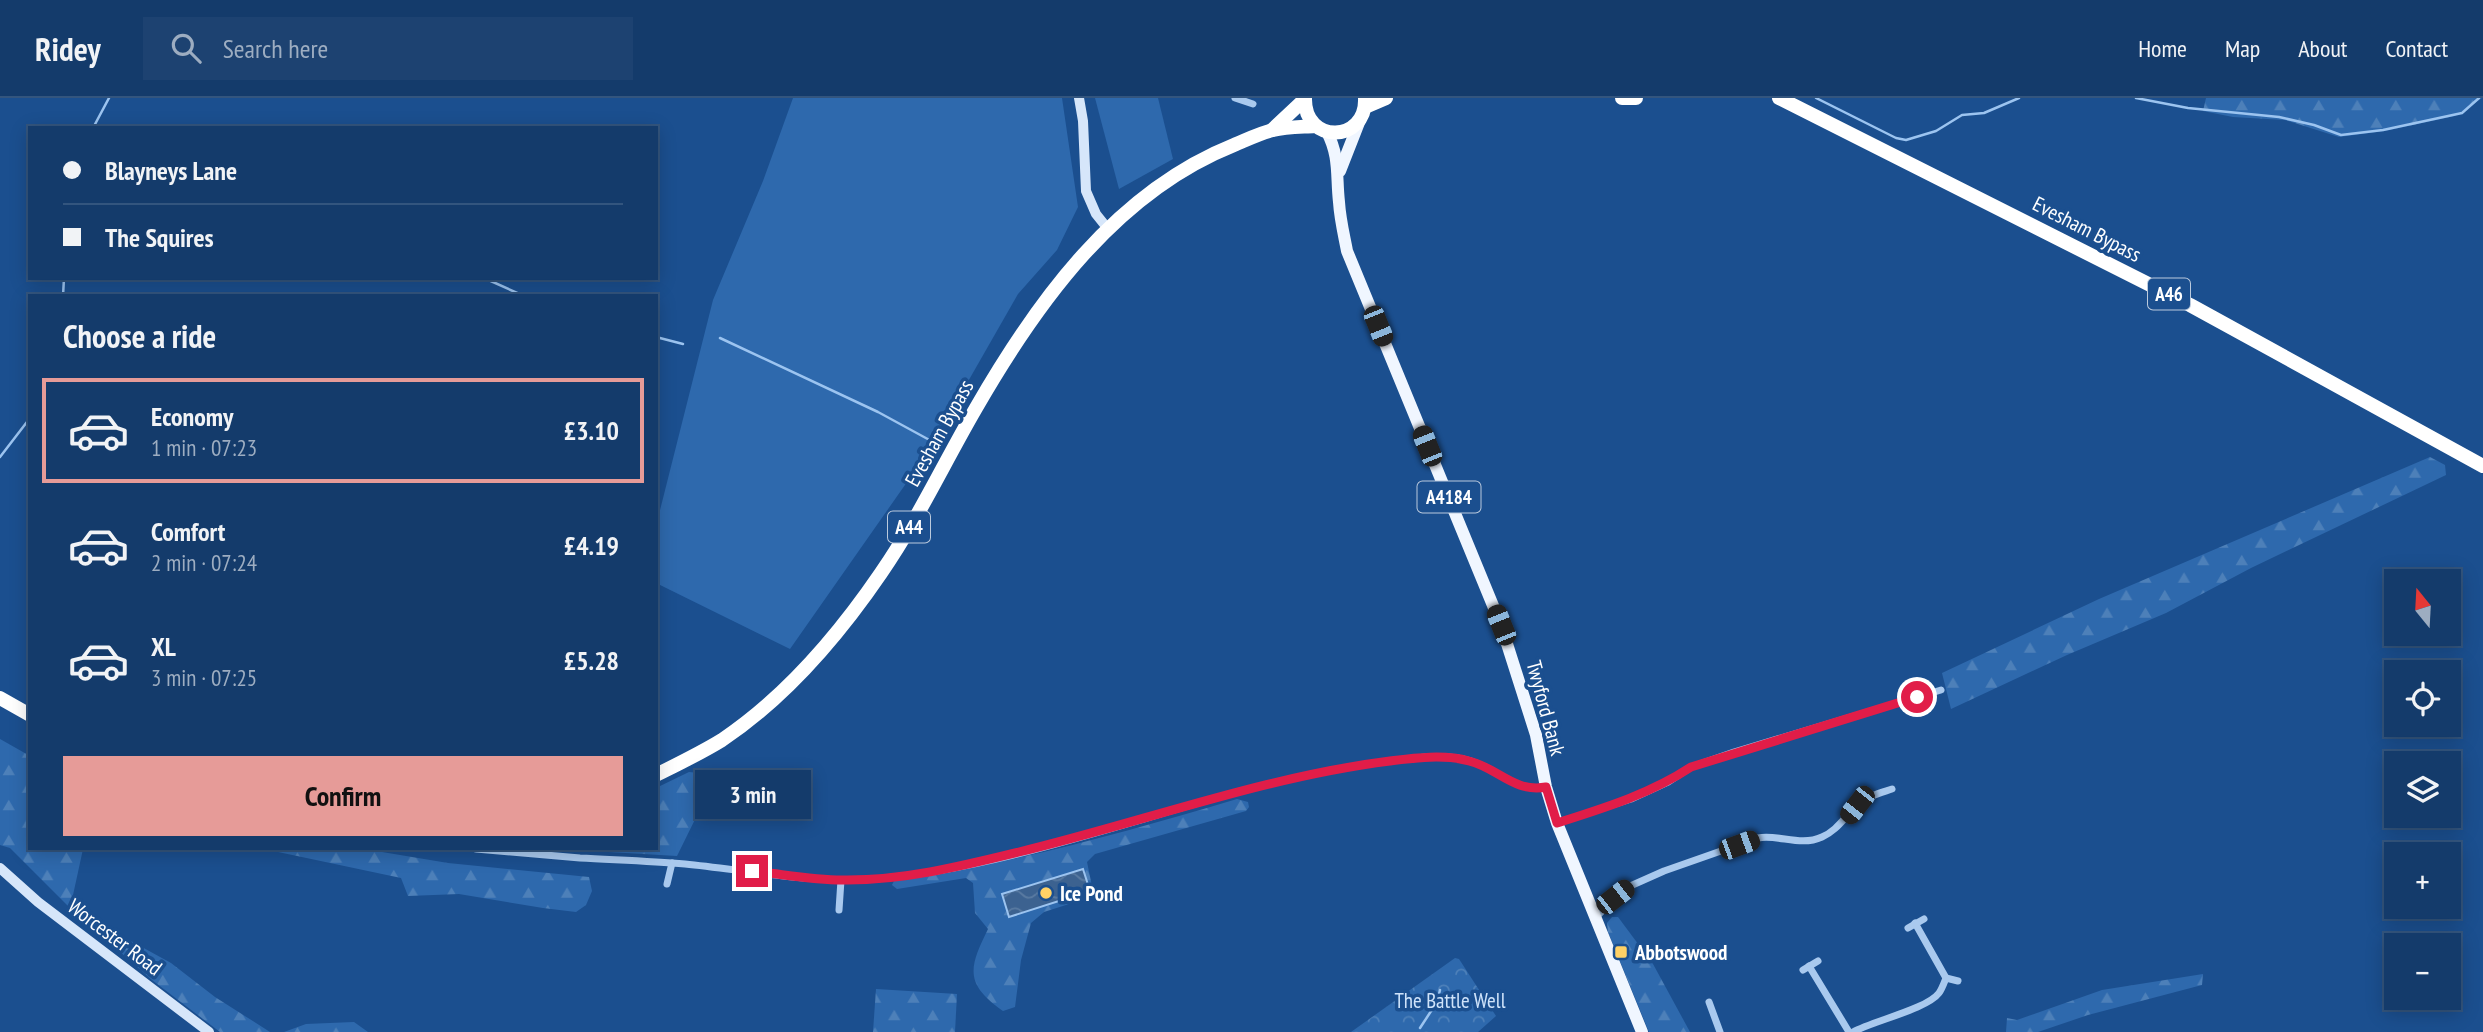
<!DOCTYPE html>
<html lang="en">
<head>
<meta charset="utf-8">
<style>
	:root { --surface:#143b6b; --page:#1d4271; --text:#f1f3f6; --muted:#9dadc1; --line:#33557e; --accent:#e69b98 }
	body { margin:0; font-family:"PT Sans Narrow",sans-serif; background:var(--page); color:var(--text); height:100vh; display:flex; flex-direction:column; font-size:26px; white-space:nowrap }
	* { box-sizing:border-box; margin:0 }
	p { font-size:23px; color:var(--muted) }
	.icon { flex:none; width:38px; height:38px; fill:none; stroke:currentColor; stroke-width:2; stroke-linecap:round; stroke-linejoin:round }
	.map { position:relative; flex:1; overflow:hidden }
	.panel { position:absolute; left:28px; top:196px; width:630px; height:556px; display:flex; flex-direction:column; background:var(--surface); border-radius:0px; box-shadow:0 4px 18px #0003,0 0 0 2px var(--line) }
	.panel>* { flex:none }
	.top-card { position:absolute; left:28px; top:28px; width:630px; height:154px; border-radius:0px; box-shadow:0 4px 18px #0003,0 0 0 2px var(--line); display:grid; align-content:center; height:154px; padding:0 35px; background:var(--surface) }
	.needle { width:46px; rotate:342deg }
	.tools { position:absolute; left:2384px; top:471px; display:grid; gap:14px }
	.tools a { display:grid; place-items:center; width:77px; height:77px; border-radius:0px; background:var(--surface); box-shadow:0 4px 18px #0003,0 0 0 2px var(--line); font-size:35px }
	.end { position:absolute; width:32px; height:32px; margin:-16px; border:9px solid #e11d48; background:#fff; box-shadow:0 0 0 4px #fff }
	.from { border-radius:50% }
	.bubble { position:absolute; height:49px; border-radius:0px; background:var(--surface); box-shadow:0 4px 18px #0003,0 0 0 2px var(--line); font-size:23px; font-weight:700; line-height:49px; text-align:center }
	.car { position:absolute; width:21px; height:42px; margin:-21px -10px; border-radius:9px; box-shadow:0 0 5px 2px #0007; background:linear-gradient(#222 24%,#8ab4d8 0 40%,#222 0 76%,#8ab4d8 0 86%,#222 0) }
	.top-card b { display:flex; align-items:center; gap:24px; height:66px; font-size:26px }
	.top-card b+b { border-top:2px solid var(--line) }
	.top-card i { width:18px; height:18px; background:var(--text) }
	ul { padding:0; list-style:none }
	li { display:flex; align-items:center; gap:21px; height:105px; margin:0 14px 10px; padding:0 21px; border:4px solid transparent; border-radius:0px }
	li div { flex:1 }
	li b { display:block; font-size:26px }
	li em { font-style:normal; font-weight:700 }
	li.selected { border-color:var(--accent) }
	li>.icon { width:63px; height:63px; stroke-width:1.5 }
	h2 { padding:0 35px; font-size:32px; line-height:84px }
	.primary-button { display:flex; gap:14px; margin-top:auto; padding:14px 35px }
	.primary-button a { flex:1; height:80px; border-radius:0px; background:var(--accent); color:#111; font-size:28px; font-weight:700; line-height:80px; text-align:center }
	header { display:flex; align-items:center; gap:42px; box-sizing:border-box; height:98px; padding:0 35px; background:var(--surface); border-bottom:2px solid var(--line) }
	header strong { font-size:33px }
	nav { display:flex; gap:38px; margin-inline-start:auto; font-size:24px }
	.search { width:490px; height:63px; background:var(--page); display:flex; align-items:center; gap:18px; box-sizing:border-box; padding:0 24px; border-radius:0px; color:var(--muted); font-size:26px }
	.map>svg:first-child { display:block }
	.grass { fill:#2e69ad }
	.forest { fill:url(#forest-firs) }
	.park { fill:url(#park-crowns) }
	.water { fill:url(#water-waves); stroke:#9cc4f0; stroke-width:2 }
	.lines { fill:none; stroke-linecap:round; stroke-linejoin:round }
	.stream { stroke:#9cc4f0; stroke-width:2.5 }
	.street { stroke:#a9c9ee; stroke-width:7 }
	.secondary { stroke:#d6e6fa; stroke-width:10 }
	.primary { stroke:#f0f6ff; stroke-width:12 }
	.highway { stroke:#fff; stroke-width:14 }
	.route { stroke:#e11d48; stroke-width:9 }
	.poi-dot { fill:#ffd166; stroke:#1b4f8f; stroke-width:2.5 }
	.labels { text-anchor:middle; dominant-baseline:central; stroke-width:7; stroke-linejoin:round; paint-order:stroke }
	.shield { fill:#1b4f8f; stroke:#bbcadd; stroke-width:2 }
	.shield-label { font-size:19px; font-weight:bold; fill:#fff }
	.street-label { font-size:21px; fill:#fff; stroke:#1b4f8f }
	.poi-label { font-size:21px; font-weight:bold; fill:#fff; stroke:#1b4f8f; text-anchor:start }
	.park-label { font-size:21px; fill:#cfe3fa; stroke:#1b4f8f }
</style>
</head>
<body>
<header>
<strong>Ridey</strong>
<div class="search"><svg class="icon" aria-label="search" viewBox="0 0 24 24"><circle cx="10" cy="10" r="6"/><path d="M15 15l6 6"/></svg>Search here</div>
<nav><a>Home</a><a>Map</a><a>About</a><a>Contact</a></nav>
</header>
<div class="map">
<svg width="2483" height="934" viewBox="0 0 2483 934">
	<defs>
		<pattern id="forest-firs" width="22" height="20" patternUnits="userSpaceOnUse" patternTransform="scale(1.75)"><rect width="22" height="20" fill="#2e69ad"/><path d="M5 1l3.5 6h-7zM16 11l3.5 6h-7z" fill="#4d80b9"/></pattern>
		<pattern id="park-crowns" width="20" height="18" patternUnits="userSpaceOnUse" patternTransform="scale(1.75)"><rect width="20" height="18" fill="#2e69ad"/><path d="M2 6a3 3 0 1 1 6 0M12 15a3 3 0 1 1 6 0" fill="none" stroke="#4d80b9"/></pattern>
		<pattern id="water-waves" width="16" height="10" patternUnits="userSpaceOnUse" patternTransform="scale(1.75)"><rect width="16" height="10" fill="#3c6290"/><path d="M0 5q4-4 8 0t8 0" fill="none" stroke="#597aa1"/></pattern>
	</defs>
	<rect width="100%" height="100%" fill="#1b4f8f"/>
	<g class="grass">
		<polygon points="793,0 1062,0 1078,109 1057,152 1018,196 926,357 790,551 656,485 656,428 713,202 763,83"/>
		<polygon points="1095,0 1158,0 1173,61 1119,91"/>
	</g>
	<g class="forest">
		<polygon points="2206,0 2482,0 2455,18 2385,33 2339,39 2285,22 2233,19 2203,13"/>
		<polygon points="2430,359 2445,367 2446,377 2251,470 2166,515 2067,557 1951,611 1942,575 2099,501"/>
		<polygon points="0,641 30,658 30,751 83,751 73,797 109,831 171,865 215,899 270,934 220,934 152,882 68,808 10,750 0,747"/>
		<polygon points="689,674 708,676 714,693 707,697 677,758 557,751 656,751 656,690"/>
		<path d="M1237,701L1248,704L1249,709L1246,713L1095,756L1087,764L1094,798L1044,814L1031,825L1021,862L1015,909L1003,913C964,885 969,870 988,831L975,815L973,785L966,780L897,791L892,787L894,783C1011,766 1123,735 1237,701Z"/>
		<polygon points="264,751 364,751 448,765 589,779 592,793 586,807 576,814 543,810 459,796 408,798 401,780"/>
		<polygon points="1612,819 1618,819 1653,866 1690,934 1649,934 1608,834 1607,825"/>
		<polygon points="2203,876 2202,887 2088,917 2038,934 2006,934 2007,920 2017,922 2102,892"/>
		<polygon points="876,891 957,896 955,934 873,934"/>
		<polygon points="354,924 368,934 284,934 306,926"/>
	</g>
	<polygon class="park" points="1455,860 1459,861 1496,918 1478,934 1351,934"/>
	<polygon class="water" points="1083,771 1090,793 1009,819 1002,796"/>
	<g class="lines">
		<g class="stream">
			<polyline points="1816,0 1896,40 1906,42 1936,33 1962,17 1984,15 2019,0"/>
			<polyline points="2136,0 2188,10 2279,19 2314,27 2341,37 2383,32 2462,15 2479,0"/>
			<polyline points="93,30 109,0"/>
			<polyline points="484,180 524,198"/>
			<polyline points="63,198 64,180"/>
			<polyline points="656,239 683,246"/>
			<polyline points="720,240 878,314 935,345"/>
			<polyline points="0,359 30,320"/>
			<polyline points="1420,930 1437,904 1440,892"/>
		</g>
		<g class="street">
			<polyline points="1235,0 1253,6"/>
			<polyline points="1557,725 1631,701 1668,684 1691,669 1734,654 1941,592"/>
			<path d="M476,751C511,754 546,757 580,760C615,762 650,763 685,766C745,772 816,786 876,781C1051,765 1214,685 1389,663C1414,660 1446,655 1471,663C1499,672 1516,695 1546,689"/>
			<polyline points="667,786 672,765"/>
			<polyline points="839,812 841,782"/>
			<path d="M1596,819L1628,789L1664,773L1758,740C1779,736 1800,749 1822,739C1838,732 1845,718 1858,707C1867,698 1880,695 1892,691"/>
			<polyline points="1908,830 1924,821"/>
			<polyline points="1809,868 1849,934"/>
			<polyline points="1803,872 1818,863"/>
			<polyline points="1946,880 1958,883"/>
			<polyline points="1709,904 1720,934"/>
			<path d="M1853,934C1873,923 1927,911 1939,895C1942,891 1944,885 1946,880L1915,825"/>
		</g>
		<g class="secondary">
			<polyline points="1079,0 1083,23 1086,93 1096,116 1108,131"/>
			<polyline points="0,770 38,804 209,934"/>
		</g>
		<g class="primary">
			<path d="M1327,34C1340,59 1336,78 1339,104C1340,121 1344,137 1347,153L1501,527L1536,637L1546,689L1557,725L1642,934"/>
			<polyline points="1340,73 1360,22"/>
		</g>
		<g class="highway">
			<path d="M1305,0C1304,47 1367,45 1365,0"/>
			<polyline points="1622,0 1636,0"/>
			<polyline points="1779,0 2190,207 2483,368"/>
			<polyline points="1365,9 1386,0"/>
			<polyline points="1272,32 1304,2"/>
			<polyline points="0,600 30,617"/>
			<path d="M656,677C678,666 701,655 722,642C786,599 838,538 881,475C917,423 944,365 976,310C1037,204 1116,94 1234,47C1246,42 1260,35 1273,32C1286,29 1301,29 1315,28"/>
		</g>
	</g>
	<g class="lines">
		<path class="route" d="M752,773C782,776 812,782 842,782C902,783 962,768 1019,754C1143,724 1263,679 1390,663C1414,660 1444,656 1469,663C1498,670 1514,695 1546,689L1557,725C1604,710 1650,696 1691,669L1917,599"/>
	</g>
	<g class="poi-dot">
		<circle cx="1046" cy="795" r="7"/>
		<rect x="1614" y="847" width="14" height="14" rx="3.5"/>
	</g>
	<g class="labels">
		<g class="shield">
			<rect x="2148" y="180.5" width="42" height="31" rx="5"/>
			<rect x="1417.5" y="383.5" width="63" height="31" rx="5"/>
			<rect x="888" y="413.5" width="42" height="31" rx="5"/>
		</g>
		<g class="shield-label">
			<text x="2169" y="196">A46</text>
			<text x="1449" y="399">A4184</text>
			<text x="909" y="429">A44</text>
		</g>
		<g class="street-label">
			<text transform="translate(2087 131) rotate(27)">Evesham Bypass</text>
			<text transform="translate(939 335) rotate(-61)">Evesham Bypass</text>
			<text transform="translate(1546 610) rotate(75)">Twyford Bank</text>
			<text transform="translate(115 839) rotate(37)">Worcester Road</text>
		</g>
		<g class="poi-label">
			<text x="1060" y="795">Ice Pond</text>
			<text x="1635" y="854">Abbotswood</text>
		</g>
		<g class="park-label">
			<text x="1450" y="902">The Battle Well</text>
		</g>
	</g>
</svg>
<div class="tools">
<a><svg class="needle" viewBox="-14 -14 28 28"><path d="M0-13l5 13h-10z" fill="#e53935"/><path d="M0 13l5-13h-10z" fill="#9dadc1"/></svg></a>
<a><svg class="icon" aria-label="locate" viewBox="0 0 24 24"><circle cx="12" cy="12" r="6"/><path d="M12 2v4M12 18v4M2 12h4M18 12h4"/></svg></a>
<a><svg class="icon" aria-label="layers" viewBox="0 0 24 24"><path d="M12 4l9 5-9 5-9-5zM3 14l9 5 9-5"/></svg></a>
<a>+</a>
<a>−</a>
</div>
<i class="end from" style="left:1917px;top:599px"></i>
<i class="end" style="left:752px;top:773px"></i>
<div class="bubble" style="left:695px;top:672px;width:116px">3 min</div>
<i class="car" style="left:1378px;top:228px;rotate:158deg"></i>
<i class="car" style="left:1427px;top:348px;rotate:338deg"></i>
<i class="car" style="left:1501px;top:527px;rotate:338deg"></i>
<i class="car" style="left:1857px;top:707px;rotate:218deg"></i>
<i class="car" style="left:1739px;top:747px;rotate:70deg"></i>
<i class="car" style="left:1615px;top:799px;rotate:52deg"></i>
<div class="top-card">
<b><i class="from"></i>Blayneys Lane</b>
<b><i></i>The Squires</b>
</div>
<section class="panel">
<h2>Choose a ride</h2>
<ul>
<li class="selected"><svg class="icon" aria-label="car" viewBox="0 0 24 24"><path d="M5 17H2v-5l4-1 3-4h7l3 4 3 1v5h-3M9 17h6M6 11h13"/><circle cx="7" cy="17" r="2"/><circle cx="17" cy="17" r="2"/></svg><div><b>Economy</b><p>1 min · 07:23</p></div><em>£3.10</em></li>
<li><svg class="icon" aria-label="car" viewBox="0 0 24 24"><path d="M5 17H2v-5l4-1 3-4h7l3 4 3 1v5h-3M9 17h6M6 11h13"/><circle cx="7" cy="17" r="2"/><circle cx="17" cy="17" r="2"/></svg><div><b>Comfort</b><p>2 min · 07:24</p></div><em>£4.19</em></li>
<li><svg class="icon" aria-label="car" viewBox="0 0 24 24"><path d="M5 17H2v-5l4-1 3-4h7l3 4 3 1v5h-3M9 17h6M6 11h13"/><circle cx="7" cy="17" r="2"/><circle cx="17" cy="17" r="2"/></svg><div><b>XL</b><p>3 min · 07:25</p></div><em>£5.28</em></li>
</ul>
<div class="primary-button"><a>Confirm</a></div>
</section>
</div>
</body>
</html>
